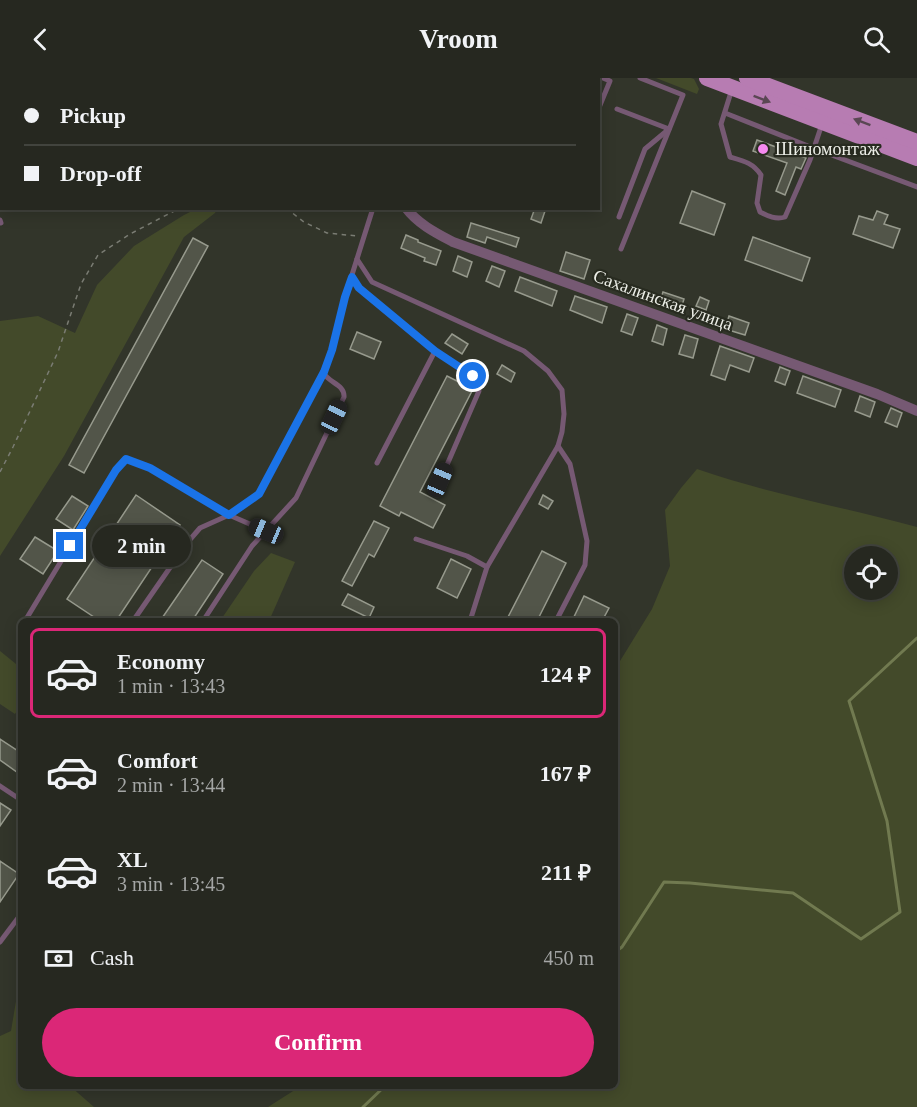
<!DOCTYPE html>
<html lang="en">
<head>
<meta charset="utf-8">
<style>
	:root { --surface:#262820; --page:#2e3029; --text:#f1f3f6; --muted:#a4a6a5; --line:#42443e; --accent:#db2777 }
	body { margin:0; font-family:Georgia,serif; background:var(--page); color:var(--text); height:100vh; display:flex; flex-direction:column; font-size:22px; white-space:nowrap }
	* { box-sizing:border-box; margin:0 }
	p { font-size:20px; color:var(--muted) }
	.icon { flex:none; width:33px; height:33px; fill:none; stroke:currentColor; stroke-width:2; stroke-linecap:round; stroke-linejoin:round }
	.map { position:relative; flex:1; overflow:hidden }
	.sheet { position:absolute; left:18px; top:540px; width:600px; height:471px; display:flex; flex-direction:column; background:var(--surface); border-radius:9px; box-shadow:0 3px 15px #0003,0 0 0 2px var(--line) }
	.sheet>* { flex:none }
	.guide { position:absolute; left:0px; top:0px; width:600px; height:132px; box-shadow:0 3px 15px #0003,0 0 0 2px var(--line); display:grid; align-content:center; height:132px; padding:0 24px; background:var(--surface) }
	.controls { position:absolute; left:844px; top:468px; display:grid; gap:12px }
	.controls a { display:grid; place-items:center; width:54px; height:54px; border-radius:50%; background:var(--surface); box-shadow:0 3px 15px #0003,0 0 0 2px var(--line); font-size:30px }
	.end { position:absolute; width:27px; height:27px; margin:-14px; border:8px solid #1a73e8; background:#fff; box-shadow:0 0 0 3px #fff }
	.from { border-radius:50% }
	.bubble { position:absolute; height:42px; border-radius:21px; background:var(--surface); box-shadow:0 3px 15px #0003,0 0 0 2px var(--line); font-size:20px; font-weight:700; line-height:42px; text-align:center }
	.car { position:absolute; width:18px; height:36px; margin:-18px -9px; border-radius:8px; box-shadow:0 0 4px 2px #0007; background:linear-gradient(#222 24%,#8ab4d8 0 40%,#222 0 76%,#8ab4d8 0 86%,#222 0) }
	.guide b { display:flex; align-items:center; gap:21px; height:57px; font-size:22px }
	.guide b+b { border-top:2px solid var(--line) }
	.guide i { width:15px; height:15px; background:var(--text) }
	ul { padding:10px 0 0; list-style:none }
	li { display:flex; align-items:center; gap:18px; height:90px; margin:0 12px 9px; padding:0 12px; border:3px solid transparent; border-radius:9px }
	li div { flex:1 }
	li b { display:block; font-size:22px }
	li em { font-style:normal; font-weight:700 }
	li.selected { border-color:var(--accent) }
	li>.icon { width:54px; height:54px; stroke-width:1.5 }
	.pay { display:flex; align-items:center; gap:15px; height:66px; padding:0 24px; font-size:22px }
	.pay p { margin-inline-start:auto }
	.primary-button { display:flex; gap:12px; margin-top:auto; padding:12px 24px }
	.primary-button a { flex:1; height:69px; border-radius:36px; background:var(--accent); color:#fff; font-size:24px; font-weight:700; line-height:69px; text-align:center }
	header { display:flex; justify-content:space-between; align-items:center; height:78px; padding:0 24px; background:var(--surface); font-size:27px; font-weight:700 }
	.map>svg:first-child { display:block }
	.green { fill:#434a2a; fill-rule:evenodd }
	.lines { fill:none; stroke-linecap:round; stroke-linejoin:round }
	.stream { stroke:#717a50; stroke-width:3 }
	.building { fill:#525549; stroke:#979a8d; stroke-width:1.5 }
	.path { stroke:#7a7c73; stroke-width:1.5; stroke-dasharray:4.5 4.5; stroke-linecap:butt }
	.lane { stroke:#765973; stroke-width:5 }
	.street { stroke:#765973; stroke-width:10 }
	.primary { stroke:#b77cb2; stroke-width:16 }
	.oneway { fill:#5a4753 }
	.route { stroke:#1a73e8; stroke-width:8 }
	.poi-dot { fill:#f589ef; stroke:#282b20; stroke-width:2 }
	.labels { text-anchor:middle; dominant-baseline:central; stroke-width:4.5; stroke-linejoin:round; paint-order:stroke }
	.poi-label { font-size:18px; fill:#edefe8; stroke:#282b20; text-anchor:start }
	.street-label { font-size:18px; fill:#edefe8; stroke:#282b20 }
</style>
</head>
<body>
<header><svg class="icon" aria-label="back" viewBox="0 0 24 24"><path d="M15 5l-7 7 7 7"/></svg>Vroom<svg class="icon" aria-label="search" viewBox="0 0 24 24"><circle cx="10" cy="10" r="6"/><path d="M15 15l6 6"/></svg></header>
<div class="map">
<svg width="917" height="1029" viewBox="0 0 917 1029">
	<rect width="100%" height="100%" fill="#32352a"/>
	<g class="green">
		<polygon points="656,0 691,0 694,1 699,11 697,16"/>
		<polygon points="198,130 217,131 215,135 184,159 64,378 0,478 0,243 38,238 75,255 97,207 134,168 184,137"/>
		<path d="M697,391C769,416 844,429 917,449V1029H268L301,1008H615V582L620,583L652,531L670,488L665,432L681,410ZM855,478H888V512H855Z"/>
		<polygon points="271,475 295,484 269,543 220,543 254,493"/>
		<polygon points="0,573 21,590 21,627 15,636 0,626"/>
		<polygon points="21,906 21,1008 70,1008 94,1029 0,1029 0,958 11,953 16,923"/>
	</g>
	<g class="lines">
		<g class="stream">
			<polyline points="615,874 622,869 664,804 690,805 793,815 861,861 900,834 887,743 849,623 917,560"/>
			<polyline points="363,1029 385,1008"/>
		</g>
	</g>
	<g class="building">
		<polygon points="757,62 806,80 801,91 796,89 785,117 776,113 787,85 753,73"/>
		<polygon points="692,113 725,126 714,157 680,145"/>
		<polygon points="535,130 546,130 541,145 531,141"/>
		<polygon points="877,133 888,137 884,146 900,151 893,170 853,156 859,138 873,142"/>
		<polygon points="471,145 519,160 516,169 487,159 485,165 467,159"/>
		<polygon points="406,157 418,162 418,164 441,173 436,187 424,183 425,180 401,170"/>
		<polygon points="753,159 810,180 802,203 745,182"/>
		<polygon points="193,160 208,168 84,395 69,387"/>
		<polygon points="566,174 590,182 584,201 560,193"/>
		<polygon points="458,178 472,184 467,199 453,193"/>
		<polygon points="492,188 505,193 499,209 486,203"/>
		<polygon points="520,199 557,213 552,228 515,213"/>
		<polygon points="663,214 684,221 680,234 659,227"/>
		<polygon points="575,218 607,229 602,245 570,232"/>
		<polygon points="700,219 709,223 706,232 696,228"/>
		<polygon points="627,236 638,240 632,257 621,253"/>
		<polygon points="729,238 749,245 745,257 725,251"/>
		<polygon points="657,247 667,251 663,267 652,263"/>
		<polygon points="357,254 381,264 374,281 350,271"/>
		<polygon points="452,256 468,266 462,276 445,265"/>
		<polygon points="685,257 698,261 693,280 679,276"/>
		<polygon points="720,268 754,280 749,294 730,287 725,302 711,297"/>
		<polygon points="502,287 515,295 511,304 497,296"/>
		<polygon points="780,289 790,293 785,307 775,303"/>
		<polygon points="447,298 473,311 420,414 445,427 433,450 401,434 399,438 380,428"/>
		<polygon points="803,298 841,312 835,329 797,315"/>
		<polygon points="860,318 875,324 870,339 855,333"/>
		<polygon points="891,330 902,335 897,349 885,344"/>
		<polygon points="136,417 180,447 116,543 100,543 67,521"/>
		<polygon points="543,417 553,423 548,431 539,426"/>
		<polygon points="72,418 88,428 73,452 56,441"/>
		<polygon points="374,443 389,450 374,479 369,476 352,508 342,503"/>
		<polygon points="35,459 58,473 43,496 20,481"/>
		<polygon points="542,473 566,485 537,543 506,543"/>
		<polygon points="451,481 471,491 457,520 437,510"/>
		<polygon points="202,482 223,496 192,543 160,543"/>
		<polygon points="348,516 374,529 369,540 342,527"/>
		<polygon points="584,518 609,530 602,543 572,543"/>
		<polygon points="0,661 21,675 21,697 0,682"/>
		<polygon points="0,725 11,732 0,748"/>
		<polygon points="0,783 19,796 0,824"/>
	</g>
	<g class="lines">
		<g class="path">
			<polyline points="286,130 304,144 327,155 357,158"/>
			<polyline points="0,394 13,369 58,274 81,206 98,177 130,156 180,130"/>
		</g>
		<g class="lane">
			<polyline points="250,0 251,2"/>
			<polyline points="453,0 455,2"/>
			<polyline points="493,0 494,2"/>
			<polyline points="37,2 38,0"/>
			<polyline points="568,2 568,0"/>
			<polyline points="591,2 592,0"/>
			<path d="M732,11L721,46L730,79C744,83 753,85 761,97L757,125L760,134C768,138 776,142 785,139L810,82L822,46"/>
			<polyline points="0,14 2,14"/>
			<polyline points="617,31 669,51 645,71 619,139"/>
			<polyline points="598,32 610,3 603,0"/>
			<polyline points="725,35 813,70 917,109"/>
			<polyline points="0,47 2,45"/>
			<polyline points="0,142 1,145"/>
			<polyline points="621,171 683,17 640,0"/>
			<polyline points="357,181 372,204 524,273 548,293 562,312 564,336 562,354 558,368 570,386 587,463 585,487 556,543"/>
			<polyline points="352,199 359,210 435,273 473,299 479,313 440,403"/>
			<polyline points="377,385 435,273"/>
			<polyline points="416,461 467,478 487,489"/>
			<polyline points="25,543 116,392 126,381 149,390 229,437 266,453"/>
			<polyline points="133,543 187,465 200,450 229,437 259,416 323,294"/>
			<path d="M203,543L252,468L296,420L344,319C345,306 328,305 323,294L332,272L345,219L373,130"/>
			<polyline points="470,543 487,489 558,368"/>
			<polyline points="0,708 21,722"/>
			<polyline points="0,864 21,836"/>
		</g>
		<g class="street">
			<polyline points="410,2 411,0"/>
			<path d="M406,130C418,146 436,155 453,164L877,316L917,333"/>
		</g>
		<g class="primary">
			<polyline points="707,0 917,80"/>
			<polyline points="747,0 917,64"/>
		</g>
	</g>
	<defs><path id="oneway-solid" d="M-6-.8H1V-3.2L6.5 0L1 3.2V.8H-6Z" transform="scale(1.5)"/></defs>
	<g class="oneway">
		<use href="#oneway-solid" transform="translate(762 21) rotate(21)"/>
		<use href="#oneway-solid" transform="translate(862 44) rotate(-159)"/>
	</g>
	<g class="lines">
		<polyline class="route" points="70,468 116,392 126,381 150,390 229,437 259,416 324,294 332,272 345,219 352,199 359,210 435,273 473,298"/>
	</g>
	<circle class="poi-dot" cx="763" cy="71" r="6"/>
	<g class="labels">
		<g class="poi-label">
			<text x="775" y="71">Шиномонтаж</text>
		</g>
		<g class="street-label">
			<text transform="translate(663 222) rotate(20)">Сахалинская улица</text>
		</g>
	</g>
</svg>
<div class="controls">
<a><svg class="icon" aria-label="locate" viewBox="0 0 24 24"><circle cx="12" cy="12" r="6"/><path d="M12 2v4M12 18v4M2 12h4M18 12h4"/></svg></a>
</div>
<i class="end from" style="left:473px;top:298px"></i>
<i class="end" style="left:70px;top:468px"></i>
<div class="bubble" style="left:92px;top:447px;width:99px">2 min</div>
<i class="car" style="left:334px;top:339px;rotate:25deg"></i>
<i class="car" style="left:440px;top:402px;rotate:23deg"></i>
<i class="car" style="left:266px;top:453px;rotate:293deg"></i>
<div class="guide">
<b><i class="from"></i>Pickup</b>
<b><i></i>Drop-off</b>
</div>
<section class="sheet">
<ul>
<li class="selected"><svg class="icon" aria-label="car" viewBox="0 0 24 24"><path d="M5 17H2v-5l4-1 3-4h7l3 4 3 1v5h-3M9 17h6M6 11h13"/><circle cx="7" cy="17" r="2"/><circle cx="17" cy="17" r="2"/></svg><div><b>Economy</b><p>1 min · 13:43</p></div><em>124 ₽</em></li>
<li><svg class="icon" aria-label="car" viewBox="0 0 24 24"><path d="M5 17H2v-5l4-1 3-4h7l3 4 3 1v5h-3M9 17h6M6 11h13"/><circle cx="7" cy="17" r="2"/><circle cx="17" cy="17" r="2"/></svg><div><b>Comfort</b><p>2 min · 13:44</p></div><em>167 ₽</em></li>
<li><svg class="icon" aria-label="car" viewBox="0 0 24 24"><path d="M5 17H2v-5l4-1 3-4h7l3 4 3 1v5h-3M9 17h6M6 11h13"/><circle cx="7" cy="17" r="2"/><circle cx="17" cy="17" r="2"/></svg><div><b>XL</b><p>3 min · 13:45</p></div><em>211 ₽</em></li>
</ul>
<div class="pay"><svg class="icon" aria-label="cash" viewBox="0 0 24 24"><path d="M3 7h18v10H3z"/><circle cx="12" cy="12" r="2"/></svg>Cash<p>450 m</p></div>
<div class="primary-button"><a>Confirm</a></div>
</section>
</div>
</body>
</html>
